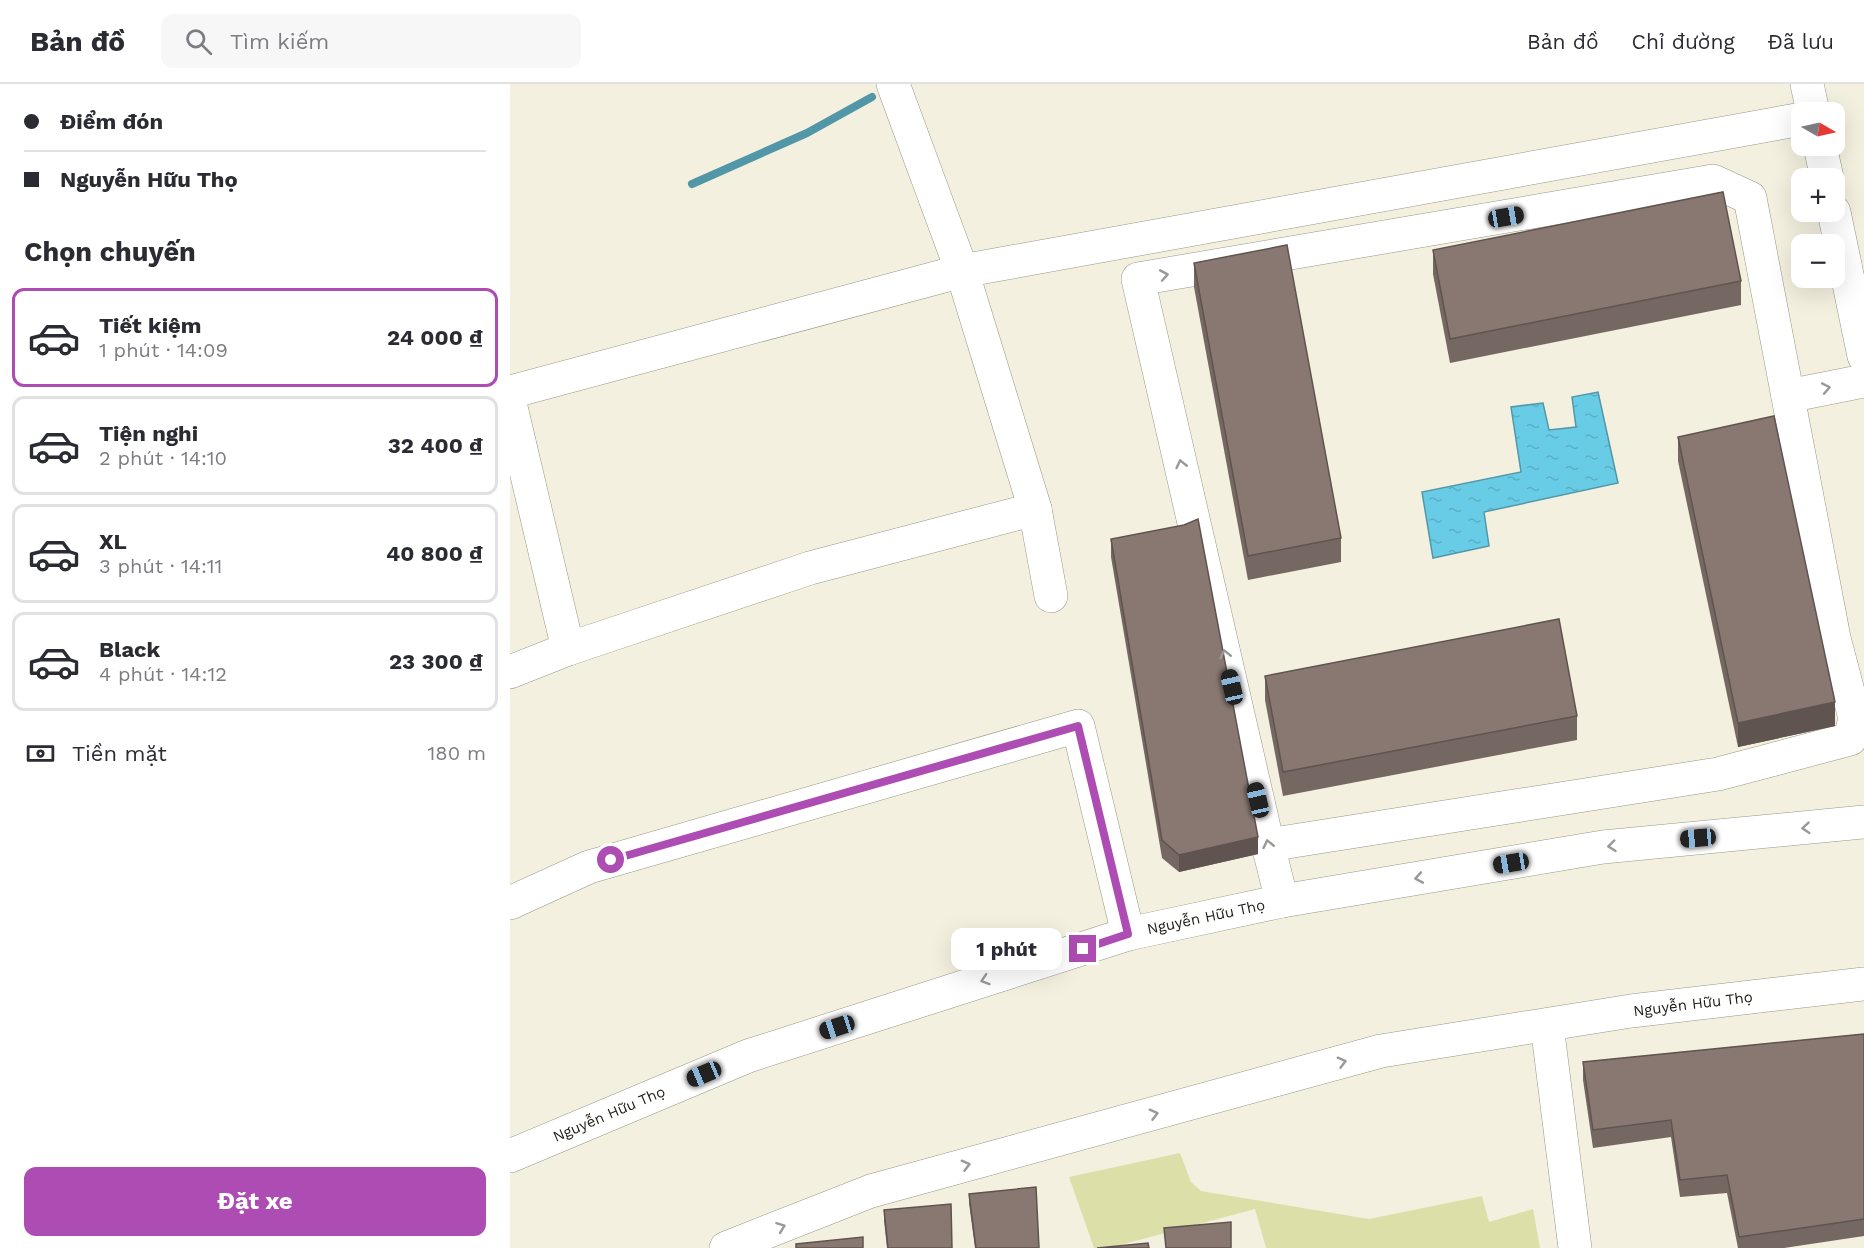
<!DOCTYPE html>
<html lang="vi">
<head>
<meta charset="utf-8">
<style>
	:root { --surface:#fff; --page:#f7f7f7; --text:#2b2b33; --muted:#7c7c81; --line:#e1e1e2; --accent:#ad4cb3 }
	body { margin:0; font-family:"Work Sans",sans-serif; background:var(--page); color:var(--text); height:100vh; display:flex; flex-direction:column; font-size:22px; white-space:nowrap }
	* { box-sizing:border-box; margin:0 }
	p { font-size:20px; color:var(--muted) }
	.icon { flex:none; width:33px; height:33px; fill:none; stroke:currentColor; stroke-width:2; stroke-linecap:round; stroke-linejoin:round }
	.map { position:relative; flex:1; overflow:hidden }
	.side { display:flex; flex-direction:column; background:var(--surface); width:510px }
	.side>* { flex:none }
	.banner { display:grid; align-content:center; height:132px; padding:0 24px; background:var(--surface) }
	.needle { width:39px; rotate:99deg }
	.controls { position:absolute; left:1281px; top:18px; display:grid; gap:12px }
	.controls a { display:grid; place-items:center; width:54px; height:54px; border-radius:12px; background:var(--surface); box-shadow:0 6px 24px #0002; font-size:30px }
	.end { position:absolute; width:27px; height:27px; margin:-14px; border:8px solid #ad4cb3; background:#fff; box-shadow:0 0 0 3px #fff }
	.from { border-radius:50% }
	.bubble { position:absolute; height:42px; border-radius:12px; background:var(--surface); box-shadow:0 6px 24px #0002; font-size:20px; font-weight:700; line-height:42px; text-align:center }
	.car { position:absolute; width:18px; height:36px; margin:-18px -9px; border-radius:8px; box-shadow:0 0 4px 2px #0007; background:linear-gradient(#222 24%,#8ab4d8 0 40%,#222 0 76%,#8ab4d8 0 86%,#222 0) }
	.banner b { display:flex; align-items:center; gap:21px; height:57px; font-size:22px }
	.banner b+b { border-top:2px solid var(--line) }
	.banner i { width:15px; height:15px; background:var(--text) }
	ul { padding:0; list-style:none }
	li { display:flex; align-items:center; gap:18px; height:99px; margin:0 12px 9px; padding:0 12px; border:3px solid var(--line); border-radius:12px }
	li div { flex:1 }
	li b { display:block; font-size:22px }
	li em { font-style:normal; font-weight:700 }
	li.current { border-color:var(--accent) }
	li>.icon { width:54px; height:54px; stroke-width:1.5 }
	h2 { padding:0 24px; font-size:27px; line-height:72px }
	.pay { display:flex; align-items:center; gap:15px; height:66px; padding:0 24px; font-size:22px }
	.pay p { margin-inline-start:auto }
	.cta { display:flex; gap:12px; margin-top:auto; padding:12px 24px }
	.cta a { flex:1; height:69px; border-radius:12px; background:var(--accent); color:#fff; font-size:24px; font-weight:700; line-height:69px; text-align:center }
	header { display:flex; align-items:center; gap:36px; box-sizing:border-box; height:84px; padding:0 30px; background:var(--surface); border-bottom:2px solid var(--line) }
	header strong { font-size:28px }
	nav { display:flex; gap:33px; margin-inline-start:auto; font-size:21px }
	.search { width:420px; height:54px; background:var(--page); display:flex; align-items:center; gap:15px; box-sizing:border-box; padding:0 21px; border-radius:12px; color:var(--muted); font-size:22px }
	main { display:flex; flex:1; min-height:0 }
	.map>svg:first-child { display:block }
	.green { fill:#dce0a8 }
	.water { fill:url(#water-ripples); stroke:#5297a8; stroke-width:1.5 }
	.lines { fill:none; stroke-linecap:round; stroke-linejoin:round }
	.stream { stroke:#5297a8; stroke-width:8 }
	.minor-casing { stroke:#999787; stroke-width:34 }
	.major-casing { stroke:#999787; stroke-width:34 }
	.minor { stroke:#fff; stroke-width:33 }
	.major { stroke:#fff; stroke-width:33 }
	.wall { fill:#756761 }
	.shaded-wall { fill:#5f544f }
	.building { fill:#887871; stroke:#5f544f; stroke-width:1.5 }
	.oneway { stroke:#999996 }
	.route { stroke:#ad4cb3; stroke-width:8 }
	.labels { text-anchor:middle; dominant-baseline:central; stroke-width:6; stroke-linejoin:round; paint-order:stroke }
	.street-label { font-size:15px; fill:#1d1c16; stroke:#fff }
</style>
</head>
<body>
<header>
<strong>Bản đồ</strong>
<div class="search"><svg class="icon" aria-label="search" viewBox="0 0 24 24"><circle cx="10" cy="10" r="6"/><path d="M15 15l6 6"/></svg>Tìm kiếm</div>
<nav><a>Bản đồ</a><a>Chỉ đường</a><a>Đã lưu</a></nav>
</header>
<main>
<section class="side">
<div class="banner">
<b><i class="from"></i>Điểm đón</b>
<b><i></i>Nguyễn Hữu Thọ</b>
</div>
<h2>Chọn chuyến</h2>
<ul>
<li class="current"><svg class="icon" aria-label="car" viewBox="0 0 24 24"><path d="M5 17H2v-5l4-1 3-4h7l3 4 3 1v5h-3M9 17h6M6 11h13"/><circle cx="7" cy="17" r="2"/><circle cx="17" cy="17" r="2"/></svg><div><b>Tiết kiệm</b><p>1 phút · 14:09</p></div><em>24 000 ₫</em></li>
<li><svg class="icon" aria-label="car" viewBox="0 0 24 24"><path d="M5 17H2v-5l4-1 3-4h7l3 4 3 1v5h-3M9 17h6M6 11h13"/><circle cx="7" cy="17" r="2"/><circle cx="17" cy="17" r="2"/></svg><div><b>Tiện nghi</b><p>2 phút · 14:10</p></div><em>32 400 ₫</em></li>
<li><svg class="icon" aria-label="car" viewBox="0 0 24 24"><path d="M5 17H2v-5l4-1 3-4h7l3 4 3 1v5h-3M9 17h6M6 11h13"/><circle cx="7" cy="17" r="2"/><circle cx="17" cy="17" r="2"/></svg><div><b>XL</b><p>3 phút · 14:11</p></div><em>40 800 ₫</em></li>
<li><svg class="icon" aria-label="car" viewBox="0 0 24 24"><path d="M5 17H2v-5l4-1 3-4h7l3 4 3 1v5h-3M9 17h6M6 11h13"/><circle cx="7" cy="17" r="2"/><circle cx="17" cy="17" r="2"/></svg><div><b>Black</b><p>4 phút · 14:12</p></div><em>23 300 ₫</em></li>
</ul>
<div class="pay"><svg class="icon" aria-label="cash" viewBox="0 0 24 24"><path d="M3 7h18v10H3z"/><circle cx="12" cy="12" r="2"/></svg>Tiền mặt<p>180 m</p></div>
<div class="cta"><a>Đặt xe</a></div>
</section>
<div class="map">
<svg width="1354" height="1164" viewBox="0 0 1354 1164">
	<defs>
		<pattern id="water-ripples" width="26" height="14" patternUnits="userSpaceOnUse" patternTransform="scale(1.5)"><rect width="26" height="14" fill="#69cce6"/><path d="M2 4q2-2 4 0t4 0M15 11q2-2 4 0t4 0" fill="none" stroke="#5bafc5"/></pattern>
	</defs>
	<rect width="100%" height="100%" fill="#f3f0df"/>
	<polygon class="green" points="670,1069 681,1098 691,1107 859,1135 972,1112 979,1138 1023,1125 1030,1164 756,1164 745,1125 599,1164 584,1164 559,1093"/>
	<polygon class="water" points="1088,308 1108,399 974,428 979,462 923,474 912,408 1011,388 1001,323 1033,319 1039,346 1066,343 1062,313"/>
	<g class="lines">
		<polyline class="stream" points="182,100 297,49 362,13"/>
		<defs>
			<g id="minor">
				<polyline points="383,0 452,187 525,425 541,512"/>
				<polyline points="1297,0 1303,28"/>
				<polyline points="1310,62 1317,94"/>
				<polyline points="1324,128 1354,272"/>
				<polyline points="0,308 452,187 1292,35"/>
				<polyline points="1278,312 1354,297"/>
				<polyline points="0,319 58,565"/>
				<polyline points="0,588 58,565 300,484 525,425"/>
				<polyline points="758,761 1208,690 1340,655 1345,634 1324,554 1240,114 1203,97 628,195 758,761 772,817"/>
				<polyline points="0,819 79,783 568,642 618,850"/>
				<polyline points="1037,941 1065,1164"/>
			</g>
			<g id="major">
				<polyline points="0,1072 238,972 618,850 772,817 1093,763 1354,738"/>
				<polyline points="216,1164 361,1107 871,967 1121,927 1354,900"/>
			</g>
		</defs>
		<use href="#minor" class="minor-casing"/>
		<use href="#major" class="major-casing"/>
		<use href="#minor" class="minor"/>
		<use href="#major" class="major"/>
	</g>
	<g class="wall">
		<polygon points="923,166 1231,197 1231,221 940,279 923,190"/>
		<polygon points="684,179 831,454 831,478 738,496 684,203"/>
		<polygon points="1168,353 1325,642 1228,663 1168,377"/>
		<polygon points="601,455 748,770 669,788 652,774 601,473"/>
		<polygon points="755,592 1067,632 1067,656 773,712 755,616"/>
		<polygon points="1354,950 1354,1152 1274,1164 1228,1164 1217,1109 1170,1113 1161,1053 1083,1064 1073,996 1073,978"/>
		<polygon points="459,1110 529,1164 465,1164 459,1119"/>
		<polygon points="374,1126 442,1164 377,1164 374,1136"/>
	</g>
	<g class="shaded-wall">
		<polygon points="1325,618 1325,642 1228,663 1228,639"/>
		<polygon points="748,753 748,770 669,788 669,771"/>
	</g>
	<g class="building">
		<polygon points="1213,108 1231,197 940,255 923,166"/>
		<polygon points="777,161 831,454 738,472 684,179"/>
		<polygon points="1264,332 1325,618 1228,639 1168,353"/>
		<polygon points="688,435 748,753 669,771 652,756 601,455 674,441"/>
		<polygon points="1049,535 1067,632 773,688 755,592"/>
		<polygon points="1354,950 1354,1135 1229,1153 1217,1091 1170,1096 1161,1036 1083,1046 1073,978"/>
		<polygon points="526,1103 529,1164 466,1164 459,1110"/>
		<polygon points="441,1120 442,1164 378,1164 374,1126"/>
		<polygon points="721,1138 721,1164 656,1164 654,1144"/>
		<polygon points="353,1153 353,1164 286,1164 286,1160"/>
		<polygon points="638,1159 639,1164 587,1164"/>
	</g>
	<defs><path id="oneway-chevron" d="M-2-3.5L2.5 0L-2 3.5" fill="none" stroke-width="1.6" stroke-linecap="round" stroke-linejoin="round" transform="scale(1.5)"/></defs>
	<g class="oneway">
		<use href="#oneway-chevron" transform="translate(654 191) rotate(-10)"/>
		<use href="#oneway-chevron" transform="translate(1316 304) rotate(-11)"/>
		<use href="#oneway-chevron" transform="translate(671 380) rotate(-103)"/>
		<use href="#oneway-chevron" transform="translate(715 570) rotate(-103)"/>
		<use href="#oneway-chevron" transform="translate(1296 744) rotate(175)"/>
		<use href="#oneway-chevron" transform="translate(758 760) rotate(-103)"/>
		<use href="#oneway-chevron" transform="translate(1102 762) rotate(174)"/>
		<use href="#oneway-chevron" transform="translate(909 794) rotate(170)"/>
		<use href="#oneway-chevron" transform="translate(475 896) rotate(162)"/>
		<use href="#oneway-chevron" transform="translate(832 978) rotate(-15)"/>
		<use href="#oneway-chevron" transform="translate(644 1030) rotate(-15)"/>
		<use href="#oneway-chevron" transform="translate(456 1081) rotate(-15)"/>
		<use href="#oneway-chevron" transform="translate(271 1143) rotate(-21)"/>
	</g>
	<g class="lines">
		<polyline class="route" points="101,776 568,642 618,850 573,865"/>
	</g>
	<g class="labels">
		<g class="street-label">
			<text transform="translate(696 833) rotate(-12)">Nguyễn Hữu Thọ</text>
			<text transform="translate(1183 920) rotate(-7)">Nguyễn Hữu Thọ</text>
			<text transform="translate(99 1030) rotate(-23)">Nguyễn Hữu Thọ</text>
		</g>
	</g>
</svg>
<div class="controls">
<a><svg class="needle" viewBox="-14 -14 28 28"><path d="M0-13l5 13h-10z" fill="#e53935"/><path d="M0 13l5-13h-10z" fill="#7c7c81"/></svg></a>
<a>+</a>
<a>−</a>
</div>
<i class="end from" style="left:101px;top:776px"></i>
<i class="end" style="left:573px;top:865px"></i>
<div class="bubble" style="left:441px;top:844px;width:111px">1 phút</div>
<i class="car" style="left:996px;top:133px;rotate:80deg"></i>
<i class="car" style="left:722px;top:603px;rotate:347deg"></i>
<i class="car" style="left:748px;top:716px;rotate:347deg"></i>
<i class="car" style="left:1188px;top:754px;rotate:265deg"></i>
<i class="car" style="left:1001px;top:779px;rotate:261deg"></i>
<i class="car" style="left:327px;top:943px;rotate:252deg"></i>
<i class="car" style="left:194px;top:990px;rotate:247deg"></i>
</div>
</main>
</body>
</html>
